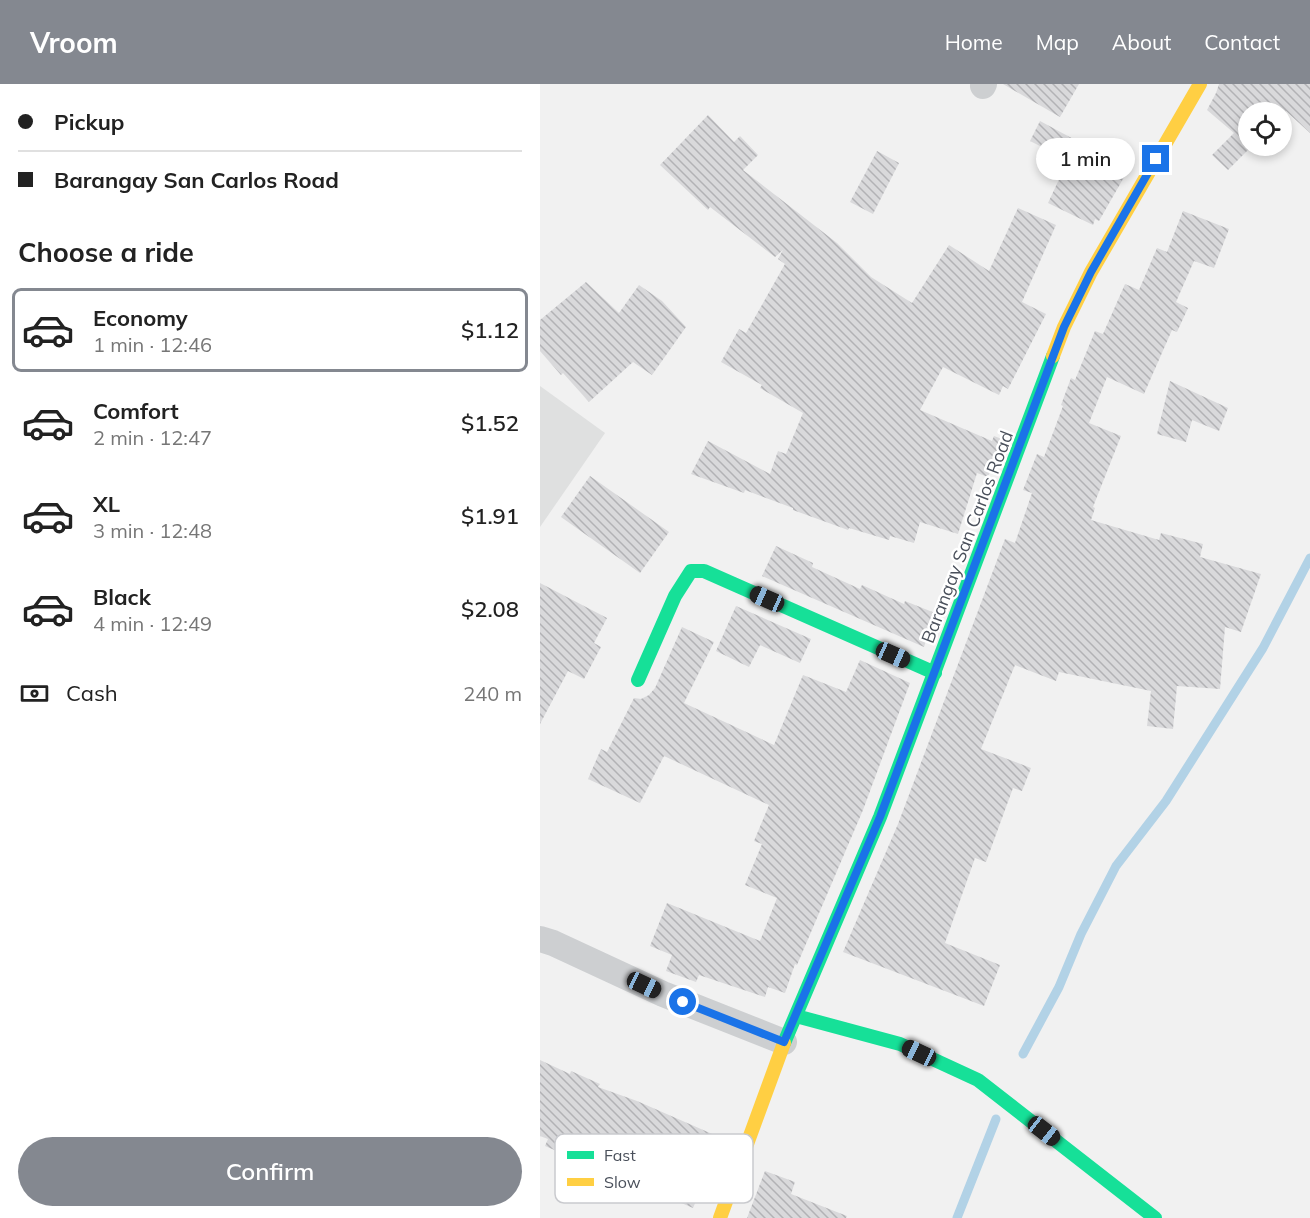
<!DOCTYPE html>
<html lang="en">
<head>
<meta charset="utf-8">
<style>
	:root { --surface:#fff; --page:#f6f6f6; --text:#222; --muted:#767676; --line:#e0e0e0; --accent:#848890 }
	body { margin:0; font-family:Mulish,sans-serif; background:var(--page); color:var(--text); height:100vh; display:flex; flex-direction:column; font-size:22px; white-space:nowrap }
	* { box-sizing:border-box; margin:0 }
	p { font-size:20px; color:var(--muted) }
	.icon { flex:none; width:33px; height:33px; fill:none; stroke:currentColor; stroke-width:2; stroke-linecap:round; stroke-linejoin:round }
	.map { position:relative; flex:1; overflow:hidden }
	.panel { display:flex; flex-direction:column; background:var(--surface); width:540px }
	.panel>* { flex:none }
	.hud { display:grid; align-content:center; height:132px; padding:0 18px; background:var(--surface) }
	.buttons { position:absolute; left:698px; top:18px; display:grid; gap:12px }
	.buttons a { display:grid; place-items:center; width:54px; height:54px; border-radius:50%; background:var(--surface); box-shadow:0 3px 9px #0003; font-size:30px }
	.end { position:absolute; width:27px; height:27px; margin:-14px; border:8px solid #1a73e8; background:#fff; box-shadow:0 0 0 3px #fff }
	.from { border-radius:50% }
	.bubble { position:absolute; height:42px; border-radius:21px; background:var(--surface); box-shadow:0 3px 9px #0003; font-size:20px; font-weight:600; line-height:42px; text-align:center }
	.car { position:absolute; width:18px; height:36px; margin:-18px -9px; border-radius:8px; box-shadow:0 0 4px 2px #0007; background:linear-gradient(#222 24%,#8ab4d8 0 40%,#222 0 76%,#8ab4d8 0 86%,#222 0) }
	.hud b { display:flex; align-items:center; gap:21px; height:57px; font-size:22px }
	.hud b+b { border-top:2px solid var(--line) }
	.hud i { width:15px; height:15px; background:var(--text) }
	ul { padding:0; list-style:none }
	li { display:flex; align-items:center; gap:18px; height:84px; margin:0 12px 9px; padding:0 6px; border:3px solid transparent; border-radius:9px }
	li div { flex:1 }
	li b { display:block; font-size:22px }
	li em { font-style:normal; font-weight:600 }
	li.on { border-color:var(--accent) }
	li>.icon { width:54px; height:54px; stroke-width:1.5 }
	h2 { padding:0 18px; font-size:27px; line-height:72px }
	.pay { display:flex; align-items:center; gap:15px; height:66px; padding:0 18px; font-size:22px }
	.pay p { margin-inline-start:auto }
	.cta { display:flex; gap:12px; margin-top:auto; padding:12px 18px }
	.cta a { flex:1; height:69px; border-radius:36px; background:var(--accent); color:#fff; font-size:24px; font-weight:600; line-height:69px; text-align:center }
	header { display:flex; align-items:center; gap:36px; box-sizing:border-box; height:84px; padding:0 30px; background:var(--accent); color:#fff }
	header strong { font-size:28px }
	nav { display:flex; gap:33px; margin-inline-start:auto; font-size:21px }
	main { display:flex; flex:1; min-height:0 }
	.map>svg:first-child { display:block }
	.education { fill:#dfe0e0 }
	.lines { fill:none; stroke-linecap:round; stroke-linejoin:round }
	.stream { stroke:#b2d2e6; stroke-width:9 }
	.building { fill:url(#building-back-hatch) }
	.street { stroke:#cdcfd1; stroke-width:26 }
	.fast { stroke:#16e098; stroke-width:14 }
	.slow { stroke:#ffcf43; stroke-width:14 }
	.route { stroke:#1a73e8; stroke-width:8 }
	.labels { text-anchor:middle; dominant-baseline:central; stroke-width:5; stroke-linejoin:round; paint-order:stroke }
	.street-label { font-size:18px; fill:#4a505b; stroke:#fff }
	.key { fill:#fff; stroke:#c9cace; stroke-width:1.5 }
	.key-label { font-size:16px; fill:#4a505b }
</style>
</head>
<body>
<header>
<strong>Vroom</strong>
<nav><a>Home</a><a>Map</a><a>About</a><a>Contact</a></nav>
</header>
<main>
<section class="panel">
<div class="hud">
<b><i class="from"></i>Pickup</b>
<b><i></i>Barangay San Carlos Road</b>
</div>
<h2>Choose a ride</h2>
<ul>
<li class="on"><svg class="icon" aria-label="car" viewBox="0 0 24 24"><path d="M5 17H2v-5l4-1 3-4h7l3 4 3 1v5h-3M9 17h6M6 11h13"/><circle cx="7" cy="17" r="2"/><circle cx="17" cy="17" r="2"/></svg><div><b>Economy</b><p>1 min · 12:46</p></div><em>$1.12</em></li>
<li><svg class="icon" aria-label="car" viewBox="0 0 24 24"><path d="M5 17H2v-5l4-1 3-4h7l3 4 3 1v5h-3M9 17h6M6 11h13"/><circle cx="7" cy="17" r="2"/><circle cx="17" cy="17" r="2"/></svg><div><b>Comfort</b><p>2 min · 12:47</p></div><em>$1.52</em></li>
<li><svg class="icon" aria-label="car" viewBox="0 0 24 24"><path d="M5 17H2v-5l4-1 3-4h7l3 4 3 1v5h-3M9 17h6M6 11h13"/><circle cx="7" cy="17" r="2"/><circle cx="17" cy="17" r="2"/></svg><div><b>XL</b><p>3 min · 12:48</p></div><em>$1.91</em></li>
<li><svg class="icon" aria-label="car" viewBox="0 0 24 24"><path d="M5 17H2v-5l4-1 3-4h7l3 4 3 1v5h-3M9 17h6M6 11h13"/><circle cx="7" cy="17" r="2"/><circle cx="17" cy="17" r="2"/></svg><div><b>Black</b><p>4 min · 12:49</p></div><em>$2.08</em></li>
</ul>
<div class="pay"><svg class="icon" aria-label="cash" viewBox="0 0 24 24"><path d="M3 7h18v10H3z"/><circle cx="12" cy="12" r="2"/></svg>Cash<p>240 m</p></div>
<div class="cta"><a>Confirm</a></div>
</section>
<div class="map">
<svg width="770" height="1134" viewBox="0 0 770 1134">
	<defs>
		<pattern id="building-back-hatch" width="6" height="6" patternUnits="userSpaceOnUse" patternTransform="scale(1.5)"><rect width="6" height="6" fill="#d9d9db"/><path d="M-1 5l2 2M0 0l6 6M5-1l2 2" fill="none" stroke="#b2b2b5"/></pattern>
	</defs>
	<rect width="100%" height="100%" fill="#f1f1f1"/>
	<polygon class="education" points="0,302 65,349 0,443"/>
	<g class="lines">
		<g class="stream">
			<polyline points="483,970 519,903 541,850 576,782 626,717 723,564 770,474"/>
			<polyline points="417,1134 456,1035"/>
		</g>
	</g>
	<g class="building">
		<polygon points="463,0 539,0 520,33"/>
		<polygon points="679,0 770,0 770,49 746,27 741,34 741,28 708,28 708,62 719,62 715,66 711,63 688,86 672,71 694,49 667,26 676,9"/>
		<polygon points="168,31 194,58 200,52 218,71 203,86 297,159 331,193 372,219 409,161 449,187 478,124 516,141 482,218 506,230 468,305 463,302 459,311 403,283 380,326 452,357 454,352 462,355 448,393 437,389 418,450 380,438 374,459 350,452 349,456 309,444 308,446 253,426 253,424 205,406 204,409 151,390 168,357 230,390 238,367 246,370 263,329 220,304 222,301 181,278 199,245 206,249 245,180 238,175 243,166 235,173 170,123 168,126 120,81"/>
		<polygon points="500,37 563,71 565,67 591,81 559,137 555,135 553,141 508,119 522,89 496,74 502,63 490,57"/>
		<polygon points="337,67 359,79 333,130 310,118"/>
		<polygon points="643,127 689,145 674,184 654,177 636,218 648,224 637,248 632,246 604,310 567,293 549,339 581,352 553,423 555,424 551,436 619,456 621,449 663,460 660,473 721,490 701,548 685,543 680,605 637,602 633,645 607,642 611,607 519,588 516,597 475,581 441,665 491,684 482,707 473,704 446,778 435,774 405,859 460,881 444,922 303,868 358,740 465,455 475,459 492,409 483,406 497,370 504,373 523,322 521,321 531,294 535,296 555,247 563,250 585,200 599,206 617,164 627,168"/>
		<polygon points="46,198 79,229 99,201 122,217 146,243 112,291 93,278 49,318 23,289 21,291 0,267 0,236"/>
		<polygon points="630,297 688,324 679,347 652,336 646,358 617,350"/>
		<polygon points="50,392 129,448 100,489 21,433"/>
		<polygon points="236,462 273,479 272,483 320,505 322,501 364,520 365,517 395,529 384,563 222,492"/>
		<polygon points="0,499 67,534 54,559 61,563 44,595 28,587 0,640"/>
		<polygon points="196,522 271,555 260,579 220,561 209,583 176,567"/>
		<polygon points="142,543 174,558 144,619 234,661 263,591 306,608 320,576 370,599 323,726 257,881 255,880 245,909 228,903 225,913 159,891 156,898 126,887 132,871 110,862 127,819 220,857 237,814 205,801 222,760 214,757 229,721 124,672 100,719 48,695 61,665 67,668 94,614 101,615 109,611 115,604"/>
		<polygon points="0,976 30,990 31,987 60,1000 58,1003 97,1017 186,1056 173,1089 169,1087 153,1124 39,1075 38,1076 5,1062 8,1055 0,1052"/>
		<polygon points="225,1087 255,1098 251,1110 307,1132 306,1134 207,1134"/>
	</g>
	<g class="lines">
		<g class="street">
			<polyline points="443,2 444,0"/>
			<polyline points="0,855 13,859 123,910 244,958"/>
		</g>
		<g class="fast">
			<polyline points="98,596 135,512 151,487 164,487 395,589"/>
			<polyline points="256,932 360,960 438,996 615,1134"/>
			<polyline points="244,959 340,733 513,272"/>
		</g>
		<g class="slow">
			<polyline points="513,272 524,243 551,188 660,0"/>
			<polyline points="180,1134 244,959"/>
		</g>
	</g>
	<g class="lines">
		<polyline class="route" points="143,918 244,958 340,733 524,243 551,188 616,75"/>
	</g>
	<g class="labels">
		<g class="street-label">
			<text transform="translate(427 453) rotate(-69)">Barangay San Carlos Road</text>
		</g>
	</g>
	<rect x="15" y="1050" width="198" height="69" rx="9" class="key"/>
	<rect x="27" y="1067" width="27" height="8" fill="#16e098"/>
	<rect x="27" y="1094" width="27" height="8" fill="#ffcf43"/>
	<g class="key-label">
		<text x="64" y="1077">Fast</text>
		<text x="64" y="1104">Slow</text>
	</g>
</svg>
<div class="buttons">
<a><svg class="icon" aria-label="locate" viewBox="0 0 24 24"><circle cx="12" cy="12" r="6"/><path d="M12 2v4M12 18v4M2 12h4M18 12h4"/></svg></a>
</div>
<i class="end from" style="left:143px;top:918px"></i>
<i class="end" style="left:616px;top:75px"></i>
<div class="bubble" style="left:496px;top:54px;width:99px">1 min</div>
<i class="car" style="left:227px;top:515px;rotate:294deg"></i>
<i class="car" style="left:353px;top:571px;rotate:114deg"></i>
<i class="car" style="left:104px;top:901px;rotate:115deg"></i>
<i class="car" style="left:379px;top:969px;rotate:295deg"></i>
<i class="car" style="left:504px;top:1047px;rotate:128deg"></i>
</div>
</main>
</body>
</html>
